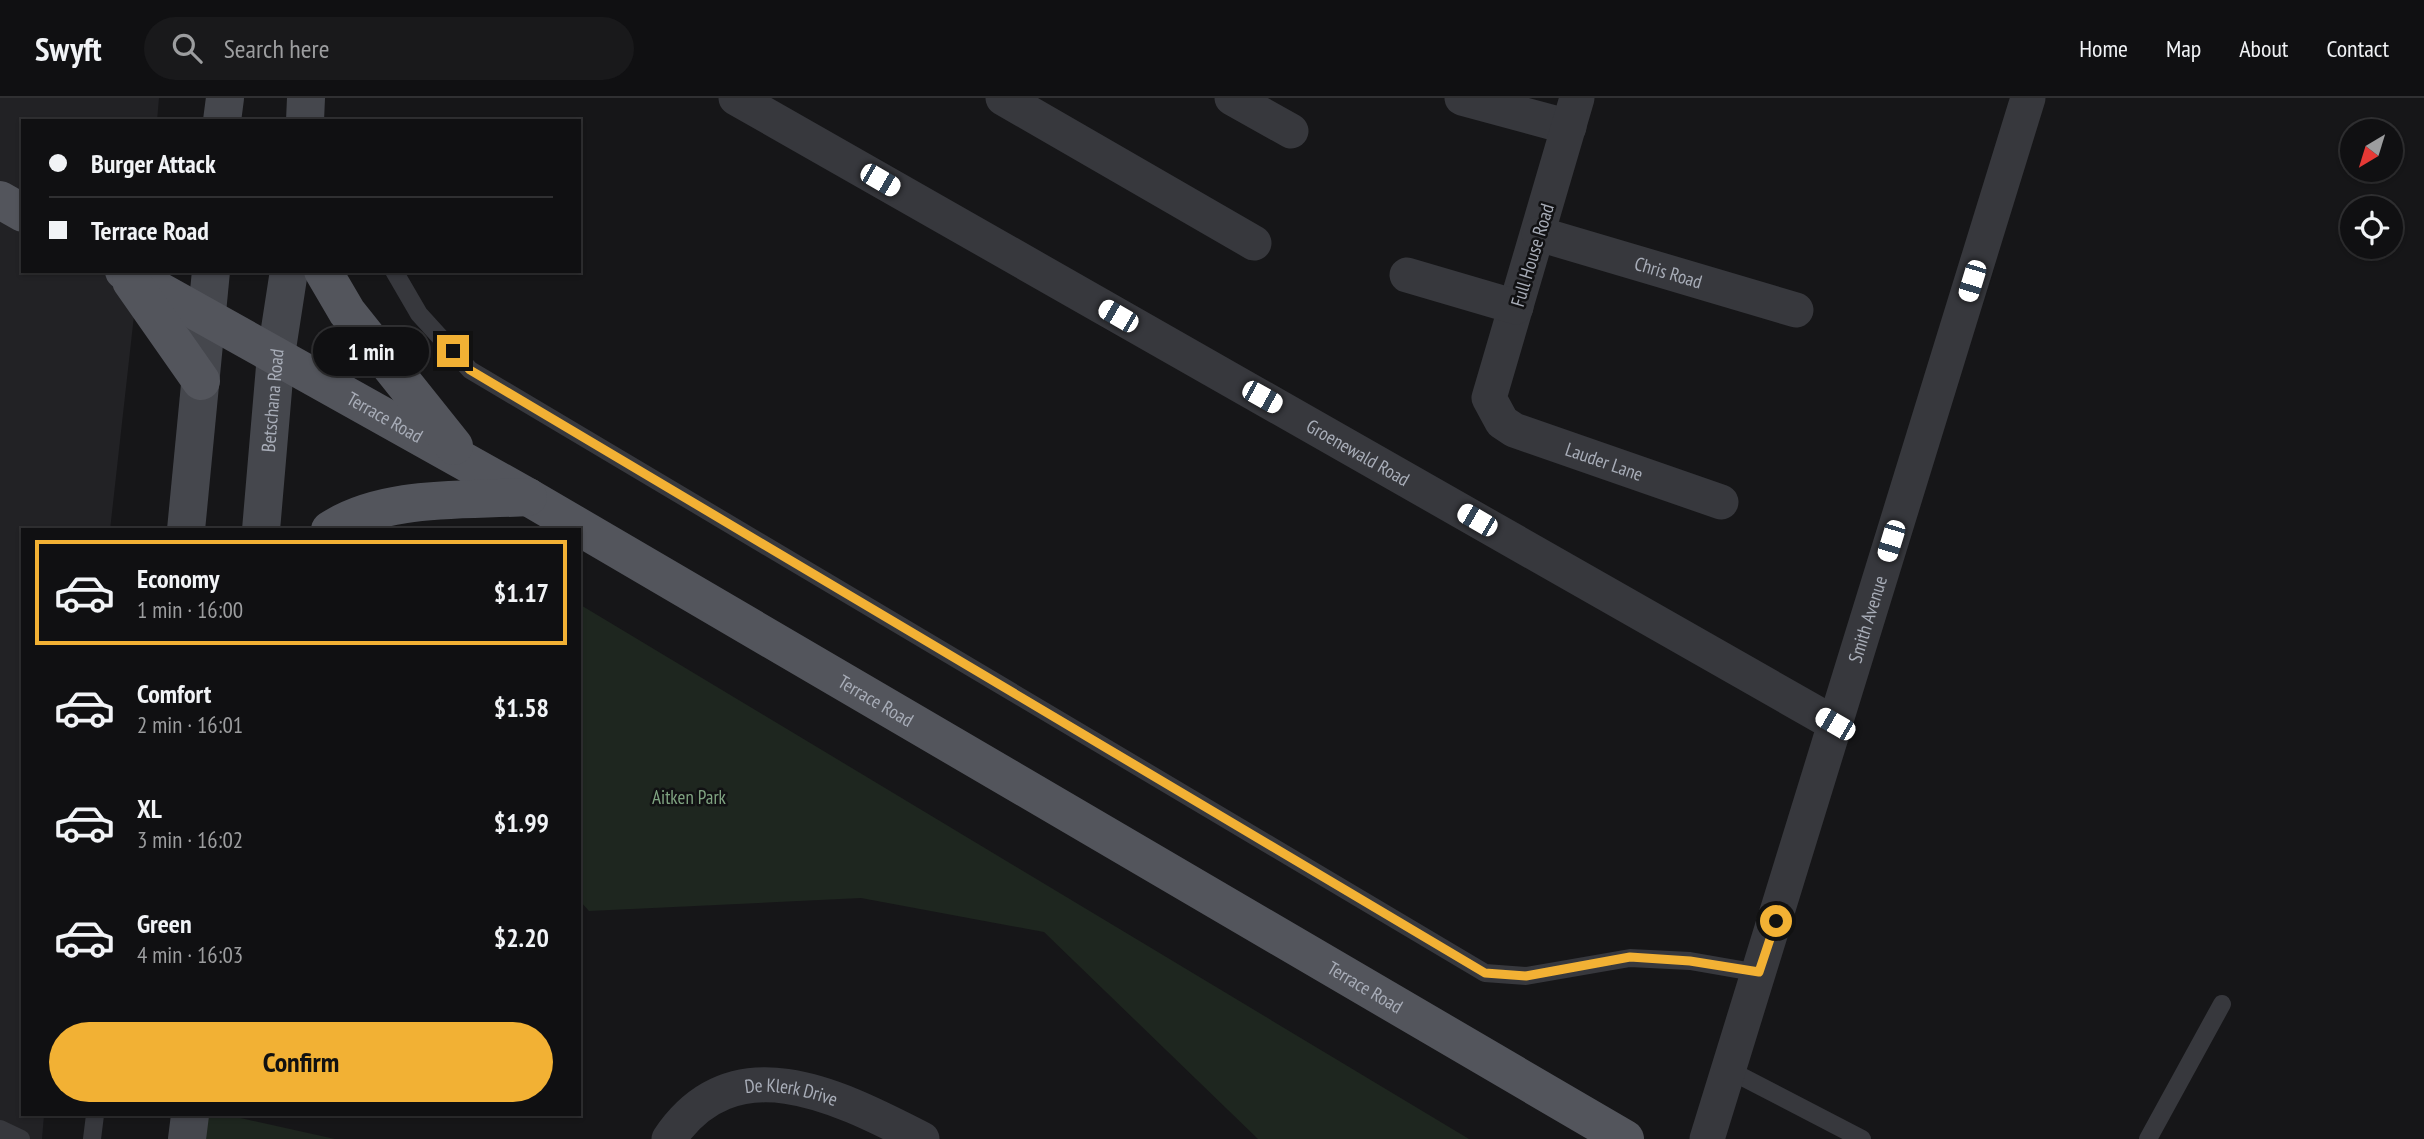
<!DOCTYPE html>
<html lang="en">
<head>
<meta charset="utf-8">
<style>
	:root { --surface:#101012; --page:#19191b; --text:#f1f3f6; --muted:#9c9d9f; --line:#303032; --accent:#f2b134 }
	body { margin:0; font-family:"PT Sans Narrow",sans-serif; background:var(--page); color:var(--text); height:100vh; display:flex; flex-direction:column; font-size:26px; white-space:nowrap }
	* { box-sizing:border-box; margin:0 }
	p { font-size:23px; color:var(--muted) }
	.icon { flex:none; width:38px; height:38px; fill:none; stroke:currentColor; stroke-width:2; stroke-linecap:round; stroke-linejoin:round }
	.map { position:relative; flex:1; overflow:hidden }
	.details { position:absolute; left:21px; top:430px; width:560px; height:588px; display:flex; flex-direction:column; background:var(--surface); border-radius:0px; box-shadow:0 2px 5px #0004,0 0 0 2px var(--line) }
	.details>* { flex:none }
	.top-card { position:absolute; left:21px; top:21px; width:560px; height:154px; border-radius:0px; box-shadow:0 2px 5px #0004,0 0 0 2px var(--line); display:grid; align-content:center; height:154px; padding:0 28px; background:var(--surface) }
	.needle { width:46px; rotate:218deg }
	.fabs { position:absolute; left:2340px; top:21px; display:grid; gap:14px }
	.fabs a { display:grid; place-items:center; width:63px; height:63px; border-radius:50%; background:var(--surface); box-shadow:0 2px 5px #0004,0 0 0 2px var(--line); font-size:35px }
	.end { position:absolute; width:32px; height:32px; margin:-16px; border:9px solid #f2b134; background:#111; box-shadow:0 0 0 4px #111 }
	.from { border-radius:50% }
	.bubble { position:absolute; height:49px; border-radius:24px; background:var(--surface); box-shadow:0 2px 5px #0004,0 0 0 2px var(--line); font-size:23px; font-weight:800; line-height:49px; text-align:center }
	.car { position:absolute; width:21px; height:42px; margin:-21px -10px; border-radius:9px; box-shadow:0 0 5px 2px #0007; background:linear-gradient(#fff 24%,#345 0 40%,#fff 0 76%,#345 0 86%,#fff 0) }
	.top-card b { display:flex; align-items:center; gap:24px; height:66px; font-size:26px }
	.top-card b+b { border-top:2px solid var(--line) }
	.top-card i { width:18px; height:18px; background:var(--text) }
	ul { padding:12px 0 0; list-style:none }
	li { display:flex; align-items:center; gap:21px; height:105px; margin:0 14px 10px; padding:0 14px; border:4px solid transparent; border-radius:0px }
	li div { flex:1 }
	li b { display:block; font-size:26px }
	li em { font-style:normal; font-weight:800 }
	li.active { border-color:var(--accent) }
	li>.icon { width:63px; height:63px; stroke-width:1.5 }
	.action { display:flex; gap:14px; margin-top:auto; padding:14px 28px }
	.action a { flex:1; height:80px; border-radius:42px; background:var(--accent); color:#111; font-size:28px; font-weight:800; line-height:80px; text-align:center }
	header { display:flex; align-items:center; gap:42px; box-sizing:border-box; height:98px; padding:0 35px; background:var(--surface); border-bottom:2px solid var(--line) }
	header strong { font-size:33px }
	nav { display:flex; gap:38px; margin-inline-start:auto; font-size:24px }
	.search { width:490px; height:63px; background:var(--page); display:flex; align-items:center; gap:18px; box-sizing:border-box; padding:0 24px; border-radius:38px; color:var(--muted); font-size:26px }
	.map>svg:first-child { display:block }
	.built { fill:#222225 }
	.green { fill:#1e261f }
	.lines { fill:none; stroke-linecap:round; stroke-linejoin:round }
	.lane { stroke:#37383d; stroke-width:18 }
	.street { stroke:#37383d; stroke-width:35 }
	.secondary { stroke:#45474d; stroke-width:38 }
	.primary { stroke:#53555c; stroke-width:38 }
	.route { stroke:#f2b134; stroke-width:9 }
	.labels { text-anchor:middle; dominant-baseline:central; stroke-width:5; stroke-linejoin:round; paint-order:stroke }
	.street-label { font-size:19px; fill:#a8adb8; stroke:#111113 }
	.park-label { font-size:19px; fill:#7fa381; stroke:#111113 }
</style>
</head>
<body>
<header>
<strong>Swyft</strong>
<div class="search"><svg class="icon" aria-label="search" viewBox="0 0 24 24"><circle cx="10" cy="10" r="6"/><path d="M15 15l6 6"/></svg>Search here</div>
<nav><a>Home</a><a>Map</a><a>About</a><a>Contact</a></nav>
</header>
<div class="map">
<svg width="2424" height="1041" viewBox="0 0 2424 1041">
	<rect width="100%" height="100%" fill="#161618"/>
	<polygon class="built" points="0,0 159,0 157,23 23,23 23,173 139,173 110,432 23,432 23,1017 44,1017 42,1041 0,1041"/>
	<g class="green">
		<polygon points="579,506 1469,1041 1258,1041 1044,834 861,800 589,813 579,802"/>
		<polygon points="191,1017 227,1017 335,1041 188,1041"/>
	</g>
	<g class="lines">
		<g class="lane">
			<polyline points="394,173 419,216 470,272 1485,875 1526,878 1630,860 1690,863 1759,875"/>
			<polyline points="1729,972 1862,1041"/>
			<polyline points="0,1031 21,1041"/>
			<polyline points="92,1041 95,1017"/>
			<polyline points="2148,1041 2222,906"/>
		</g>
		<g class="street">
			<path id="s1" d="M736,0L1835,626"/>
			<polyline points="1003,0 1254,145"/>
			<polyline points="1232,0 1291,33"/>
			<polyline points="1462,0 1569,29"/>
			<path id="s2" d="M1577,0L1489,300L1502,324L1514,332L1721,404"/>
			<path id="s3" d="M1539,136L1796,212"/>
			<polyline points="1407,177 1516,209"/>
			<path id="s4" d="M669,1041C735,943 841,1000 922,1041"/>
			<path id="s5" d="M1707,1041L2028,0"/>
		</g>
		<g class="secondary">
			<polyline points="222,23 225,0"/>
			<polyline points="305,23 306,0"/>
			<polyline points="186,432 211,173"/>
			<path id="s6" d="M261,432L276,257L289,173"/>
			<polyline points="187,1041 190,1017"/>
		</g>
		<g class="primary">
			<polyline points="0,102 23,115"/>
			<path id="s7" d="M124,173L528,399L1625,1041"/>
			<polyline points="323,173 347,214 454,348"/>
			<polyline points="131,183 201,283"/>
			<path d="M330,432C385,396 466,403 528,399"/>
		</g>
	</g>
	<g class="lines">
		<polyline class="route" points="453,253 470,272 1485,875 1526,878 1630,859 1690,863 1759,874 1776,823"/>
	</g>
	<g class="labels">
		<g class="street-label">
			<text transform="translate(1532 157) rotate(-73)">Full House Road</text>
			<text stroke="none"><textPath href="#s3" startOffset="135">Chris Road</textPath></text>
			<text stroke="none"><textPath href="#s6" startOffset="130">Betschana Road</textPath></text>
			<text stroke="none"><textPath href="#s7" startOffset="299">Terrace Road</textPath></text>
			<text stroke="none"><textPath href="#s1" startOffset="716">Groenewald Road</textPath></text>
			<text stroke="none"><textPath href="#s2" startOffset="450">Lauder Lane</textPath></text>
			<text stroke="none"><textPath href="#s5" startOffset="544">Smith Avenue</textPath></text>
			<text stroke="none"><textPath href="#s7" startOffset="866">Terrace Road</textPath></text>
			<text stroke="none"><textPath href="#s7" startOffset="1433">Terrace Road</textPath></text>
			<text stroke="none"><textPath href="#s4" startOffset="142">De Klerk Drive</textPath></text>
		</g>
		<g class="park-label">
			<text x="689" y="699">Aitken Park</text>
		</g>
	</g>
</svg>
<div class="fabs">
<a><svg class="needle" viewBox="-14 -14 28 28"><path d="M0-13l5 13h-10z" fill="#e53935"/><path d="M0 13l5-13h-10z" fill="#9c9d9f"/></svg></a>
<a><svg class="icon" aria-label="locate" viewBox="0 0 24 24"><circle cx="12" cy="12" r="6"/><path d="M12 2v4M12 18v4M2 12h4M18 12h4"/></svg></a>
</div>
<i class="end from" style="left:1776px;top:823px"></i>
<i class="end" style="left:453px;top:253px"></i>
<div class="bubble" style="left:313px;top:229px;width:116px">1 min</div>
<i class="car" style="left:880px;top:82px;rotate:120deg"></i>
<i class="car" style="left:1972px;top:183px;rotate:197deg"></i>
<i class="car" style="left:1118px;top:218px;rotate:300deg"></i>
<i class="car" style="left:1262px;top:299px;rotate:119deg"></i>
<i class="car" style="left:1477px;top:422px;rotate:300deg"></i>
<i class="car" style="left:1891px;top:443px;rotate:197deg"></i>
<i class="car" style="left:1835px;top:626px;rotate:300deg"></i>
<div class="top-card">
<b><i class="from"></i>Burger Attack</b>
<b><i></i>Terrace Road</b>
</div>
<section class="details">
<ul>
<li class="active"><svg class="icon" aria-label="car" viewBox="0 0 24 24"><path d="M5 17H2v-5l4-1 3-4h7l3 4 3 1v5h-3M9 17h6M6 11h13"/><circle cx="7" cy="17" r="2"/><circle cx="17" cy="17" r="2"/></svg><div><b>Economy</b><p>1 min · 16:00</p></div><em>$1.17</em></li>
<li><svg class="icon" aria-label="car" viewBox="0 0 24 24"><path d="M5 17H2v-5l4-1 3-4h7l3 4 3 1v5h-3M9 17h6M6 11h13"/><circle cx="7" cy="17" r="2"/><circle cx="17" cy="17" r="2"/></svg><div><b>Comfort</b><p>2 min · 16:01</p></div><em>$1.58</em></li>
<li><svg class="icon" aria-label="car" viewBox="0 0 24 24"><path d="M5 17H2v-5l4-1 3-4h7l3 4 3 1v5h-3M9 17h6M6 11h13"/><circle cx="7" cy="17" r="2"/><circle cx="17" cy="17" r="2"/></svg><div><b>XL</b><p>3 min · 16:02</p></div><em>$1.99</em></li>
<li><svg class="icon" aria-label="car" viewBox="0 0 24 24"><path d="M5 17H2v-5l4-1 3-4h7l3 4 3 1v5h-3M9 17h6M6 11h13"/><circle cx="7" cy="17" r="2"/><circle cx="17" cy="17" r="2"/></svg><div><b>Green</b><p>4 min · 16:03</p></div><em>$2.20</em></li>
</ul>
<div class="action"><a>Confirm</a></div>
</section>
</div>
</body>
</html>
